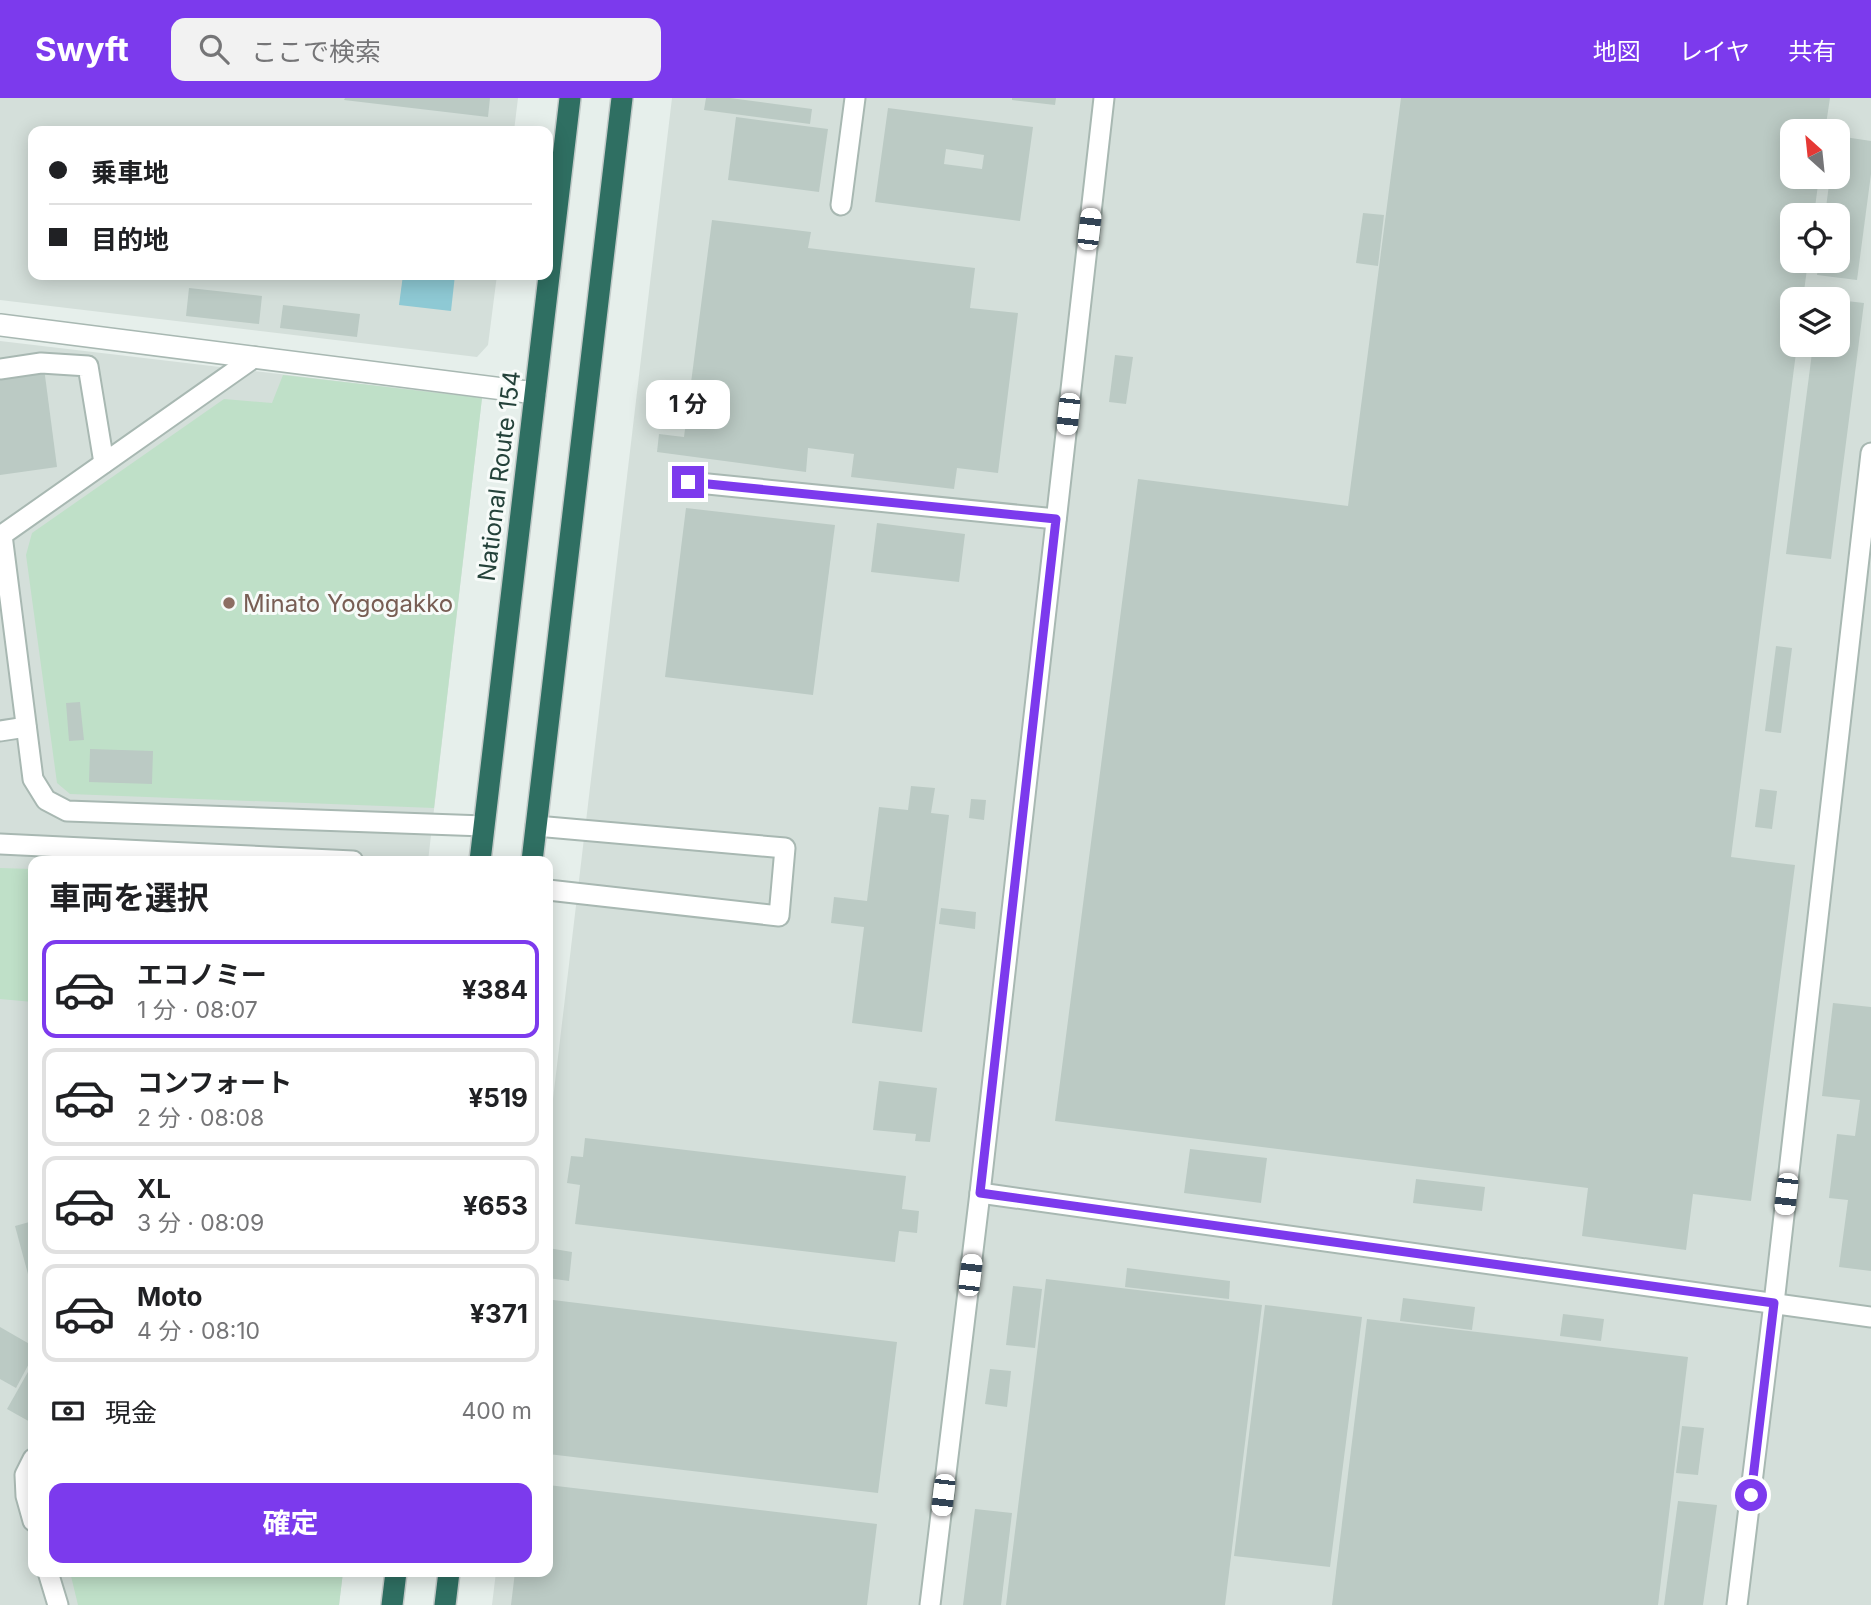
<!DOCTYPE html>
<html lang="ja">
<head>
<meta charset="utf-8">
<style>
	:root { --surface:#fff; --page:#f2f2f2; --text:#202124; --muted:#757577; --line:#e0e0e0; --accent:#7c3aed }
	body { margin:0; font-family:Inter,"Noto Sans JP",sans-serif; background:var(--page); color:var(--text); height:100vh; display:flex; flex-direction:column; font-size:26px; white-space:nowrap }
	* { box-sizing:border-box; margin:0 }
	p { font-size:23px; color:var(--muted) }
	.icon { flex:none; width:38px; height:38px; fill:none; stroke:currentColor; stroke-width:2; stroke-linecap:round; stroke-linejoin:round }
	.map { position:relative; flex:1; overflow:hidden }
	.side { position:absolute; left:28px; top:758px; width:525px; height:721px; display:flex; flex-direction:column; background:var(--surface); border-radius:14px; box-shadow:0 4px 18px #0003 }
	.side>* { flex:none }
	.top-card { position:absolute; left:28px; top:28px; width:525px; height:154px; border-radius:14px; box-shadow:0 4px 18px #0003; display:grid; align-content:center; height:154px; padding:0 21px; background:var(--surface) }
	.needle { width:46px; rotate:333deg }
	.tools { position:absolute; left:1780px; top:21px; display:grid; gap:14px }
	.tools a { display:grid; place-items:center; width:70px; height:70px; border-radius:14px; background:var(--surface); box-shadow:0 4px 18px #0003; font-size:35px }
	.end { position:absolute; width:32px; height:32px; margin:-16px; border:9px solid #7c3aed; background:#fff; box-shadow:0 0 0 4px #fff }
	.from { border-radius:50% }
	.bubble { position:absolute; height:49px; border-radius:14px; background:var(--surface); box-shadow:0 4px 18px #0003; font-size:23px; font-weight:700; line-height:49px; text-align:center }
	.car { position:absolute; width:21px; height:42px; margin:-21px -10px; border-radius:9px; box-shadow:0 0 5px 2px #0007; background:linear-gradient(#fff 24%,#345 0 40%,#fff 0 76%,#345 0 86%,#fff 0) }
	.top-card b { display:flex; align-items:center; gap:24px; height:66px; font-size:26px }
	.top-card b+b { border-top:2px solid var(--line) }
	.top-card i { width:18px; height:18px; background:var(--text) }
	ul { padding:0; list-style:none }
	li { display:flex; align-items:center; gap:21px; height:98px; margin:0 14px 10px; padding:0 7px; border:4px solid var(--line); border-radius:14px }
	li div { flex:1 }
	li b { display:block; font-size:26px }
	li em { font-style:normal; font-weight:700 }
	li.current { border-color:var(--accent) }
	li>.icon { width:63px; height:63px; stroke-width:1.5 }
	h2 { padding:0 21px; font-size:32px; line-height:84px }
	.pay { display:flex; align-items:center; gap:18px; height:77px; padding:0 21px; font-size:26px }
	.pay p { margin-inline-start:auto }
	.primary-button { display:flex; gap:14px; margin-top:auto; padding:14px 21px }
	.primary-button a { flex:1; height:80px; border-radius:14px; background:var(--accent); color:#fff; font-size:28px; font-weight:700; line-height:80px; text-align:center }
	header { display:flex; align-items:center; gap:42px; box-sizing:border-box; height:98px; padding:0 35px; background:var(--accent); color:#fff }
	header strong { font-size:33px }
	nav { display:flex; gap:38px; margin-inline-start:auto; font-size:24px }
	.search { width:490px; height:63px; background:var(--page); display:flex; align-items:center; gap:18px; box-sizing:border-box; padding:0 24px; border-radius:14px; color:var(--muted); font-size:26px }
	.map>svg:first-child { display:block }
	.built { fill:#d4dfda; fill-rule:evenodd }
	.green { fill:#bfe0c8 }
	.water { fill:#8ec9d4 }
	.building { fill:#bbcac4; fill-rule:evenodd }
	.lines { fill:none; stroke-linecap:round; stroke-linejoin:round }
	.lane-casing { stroke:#a8b8b2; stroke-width:23 }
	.street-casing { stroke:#a8b8b2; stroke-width:24 }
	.highway-casing { stroke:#c2cac8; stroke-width:24 }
	.lane { stroke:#fff; stroke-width:19 }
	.street { stroke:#fff; stroke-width:21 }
	.highway { stroke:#2f6f62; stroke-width:21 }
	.route { stroke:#7c3aed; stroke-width:9 }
	.education-dot { fill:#8d6e63; stroke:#f7fbf9; stroke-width:2.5 }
	.labels { text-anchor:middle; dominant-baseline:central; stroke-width:6; stroke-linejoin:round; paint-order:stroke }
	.street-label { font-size:24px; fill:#24423a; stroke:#f7fbf9 }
	.education-label { font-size:24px; fill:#785e54; stroke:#f7fbf9; text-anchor:start }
</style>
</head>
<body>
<header>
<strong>Swyft</strong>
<div class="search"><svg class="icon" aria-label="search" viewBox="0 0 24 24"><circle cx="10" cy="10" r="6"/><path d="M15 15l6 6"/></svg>ここで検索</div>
<nav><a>地図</a><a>レイヤ</a><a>共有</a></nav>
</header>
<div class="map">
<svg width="1871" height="1507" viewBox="0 0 1871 1507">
	<rect width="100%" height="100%" fill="#e6efeb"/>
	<g class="built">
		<polygon points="0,0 518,0 514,33 33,33 33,177 497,177 488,247 477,259 0,202"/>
		<path d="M672,0H1871V1507H492L496,1474H548V1043ZM1792,33H1838V79H1792ZM1792,117H1838V163H1792ZM1792,201H1838V247H1792Z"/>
		<polygon points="0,243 482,300 428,763 33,763 33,1474 343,1474 339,1507 0,1507"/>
	</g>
	<g class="green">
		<polygon points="283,277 482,300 434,710 70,696 57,685 26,457 32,435 224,301 272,305"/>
		<polygon points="0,770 33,771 33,904 0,901"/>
		<polygon points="70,1474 343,1474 339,1507 78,1507"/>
	</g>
	<polygon class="water" points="403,177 455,177 451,213 399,207"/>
	<g class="building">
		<polygon points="345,0 490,0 488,19 344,2"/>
		<polygon points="706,0 730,0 812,11 810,26 704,12"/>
		<polygon points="1012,0 1056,0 1055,7 1012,2"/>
		<polygon points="1401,0 1830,0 1825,33 1792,33 1792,79 1819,79 1814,117 1792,117 1792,163 1808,163 1803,201 1792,201 1792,247 1797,247 1731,759 1795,767 1751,1103 1693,1096 1686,1152 1582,1138 1588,1090 1055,1023 1138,381 1348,408"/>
		<path d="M888,10L1033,29L1020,123L875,104ZM946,51L984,57L982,71L944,66Z"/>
		<polygon points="736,19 828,31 819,94 728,82"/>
		<polygon points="1838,38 1871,43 1871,76 1857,182 1817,177 1819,163 1838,163 1838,117 1825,117 1830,79 1838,79"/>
		<polygon points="1363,115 1384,117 1378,168 1356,165"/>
		<polygon points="712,122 811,134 808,150 975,170 970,210 1018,215 998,375 957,370 954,391 851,379 854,356 808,350 806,374 657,354 659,336 684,339"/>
		<polygon points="189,190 262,198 259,226 186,218"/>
		<polygon points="1838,202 1864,205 1831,461 1786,456 1813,247 1838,247"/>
		<polygon points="283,207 360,216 357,239 280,230"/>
		<polygon points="1115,257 1133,259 1126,306 1109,304"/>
		<polygon points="44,270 57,369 0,377 0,276"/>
		<polygon points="686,410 835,427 813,597 665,579"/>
		<polygon points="877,425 965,436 959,484 871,474"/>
		<polygon points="1776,548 1792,550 1781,635 1765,633"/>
		<polygon points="80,604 84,642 69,643 66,605"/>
		<polygon points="90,651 153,653 152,686 89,684"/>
		<polygon points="911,688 935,690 931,715 949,717 922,934 852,925 864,829 831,825 834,799 867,803 879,709 908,712"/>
		<polygon points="1760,691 1777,693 1772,731 1755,729"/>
		<polygon points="971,701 986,702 984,722 969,720"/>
		<polygon points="941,810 976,814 975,831 939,826"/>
		<polygon points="1833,905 1871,909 1871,1173 1839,1169 1848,1102 1829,1100 1837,1036 1855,1038 1860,1002 1822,998"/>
		<polygon points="879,983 937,990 930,1044 915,1043 916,1036 873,1032"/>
		<polygon points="585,1040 906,1078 902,1111 919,1113 917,1135 899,1133 895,1164 575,1126 580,1087 567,1085 571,1058 583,1059"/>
		<polygon points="1190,1051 1267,1060 1261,1105 1184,1095"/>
		<polygon points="1416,1081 1485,1089 1482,1113 1413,1105"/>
		<polygon points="33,1123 33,1191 32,1191 15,1128"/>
		<polygon points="548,1150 572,1154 569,1183 548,1180"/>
		<polygon points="1127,1170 1230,1183 1229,1201 1125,1189"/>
		<polygon points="1046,1181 1262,1207 1225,1507 1006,1507"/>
		<polygon points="1013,1188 1042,1191 1035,1250 1006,1247"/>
		<polygon points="1403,1200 1475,1209 1472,1232 1400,1223"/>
		<polygon points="553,1202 897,1244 878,1395 548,1356 548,1244"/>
		<polygon points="1265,1207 1362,1219 1330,1469 1234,1458"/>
		<polygon points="1563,1216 1604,1221 1601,1243 1560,1238"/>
		<polygon points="1367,1221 1688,1259 1658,1507 1332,1507"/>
		<polygon points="0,1229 33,1248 33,1258 16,1290 0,1281"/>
		<polygon points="33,1265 33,1323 32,1325 7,1311"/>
		<polygon points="990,1271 1011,1273 1007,1309 985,1306"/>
		<polygon points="1682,1328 1704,1330 1698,1377 1676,1375"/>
		<polygon points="548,1387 877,1426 867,1507 511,1507 515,1474 548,1474"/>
		<polygon points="1678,1403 1717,1407 1703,1507 1664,1507"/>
		<polygon points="975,1411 1012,1415 1001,1507 963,1507"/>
	</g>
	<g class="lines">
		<defs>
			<g id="lane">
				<polyline points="841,107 855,0"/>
				<polyline points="255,259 2,437 33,681 46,702 67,713 484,728"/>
				<polyline points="0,271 41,265 88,268 104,365"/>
				<polyline points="688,384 1056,421"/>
				<polyline points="0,633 26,629"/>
				<polyline points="536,728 785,750 779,818 548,792"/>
				<polyline points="0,746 353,763"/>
				<polyline points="980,1095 1871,1219"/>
				<polyline points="33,1361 25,1377 26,1398 33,1423"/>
				<polyline points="48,1474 58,1507"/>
				<polyline points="930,1507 980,1095 1104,0"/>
				<polyline points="1737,1507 1774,1205 1871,355"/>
			</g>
			<polyline id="street" points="0,227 535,295"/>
			<g id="highway">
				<polyline points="480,763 570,0"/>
				<polyline points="532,763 622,0"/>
				<polyline points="392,1507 396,1474"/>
				<polyline points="445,1507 449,1474"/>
			</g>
		</defs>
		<use href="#lane" class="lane-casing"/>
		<use href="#street" class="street-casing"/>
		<use href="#highway" class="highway-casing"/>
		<use href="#lane" class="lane"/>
		<use href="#street" class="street"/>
		<use href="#highway" class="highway"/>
	</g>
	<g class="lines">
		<polyline class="route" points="688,384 1056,421 980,1095 1774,1205 1751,1397"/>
	</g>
	<circle class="education-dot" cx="229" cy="505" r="7"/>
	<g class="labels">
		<g class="street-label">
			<text transform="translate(499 378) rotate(-83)">National Route 154</text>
		</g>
		<g class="education-label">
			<text x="243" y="505">Minato Yogogakko</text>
		</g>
	</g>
</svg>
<div class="tools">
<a><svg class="needle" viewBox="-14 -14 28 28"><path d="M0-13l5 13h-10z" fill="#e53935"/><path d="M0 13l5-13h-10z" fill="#757577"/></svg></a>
<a><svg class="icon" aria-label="locate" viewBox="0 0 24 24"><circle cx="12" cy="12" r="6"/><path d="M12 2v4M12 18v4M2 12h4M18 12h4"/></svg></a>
<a><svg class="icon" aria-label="layers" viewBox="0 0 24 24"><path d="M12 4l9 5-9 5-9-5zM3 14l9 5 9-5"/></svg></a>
</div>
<i class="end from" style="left:1751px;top:1397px"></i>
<i class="end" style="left:688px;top:384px"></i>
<div class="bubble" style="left:646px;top:282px;width:84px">1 分</div>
<i class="car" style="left:1089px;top:131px;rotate:7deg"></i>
<i class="car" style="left:1068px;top:316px;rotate:186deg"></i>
<i class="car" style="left:1786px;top:1096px;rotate:187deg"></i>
<i class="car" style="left:970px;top:1177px;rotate:7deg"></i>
<i class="car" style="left:943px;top:1397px;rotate:187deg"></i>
<div class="top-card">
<b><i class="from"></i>乗車地</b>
<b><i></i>目的地</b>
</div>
<section class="side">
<h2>車両を選択</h2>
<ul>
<li class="current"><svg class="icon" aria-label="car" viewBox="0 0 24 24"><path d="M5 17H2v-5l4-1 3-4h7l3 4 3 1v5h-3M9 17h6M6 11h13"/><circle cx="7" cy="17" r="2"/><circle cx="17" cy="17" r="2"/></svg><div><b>エコノミー</b><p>1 分 · 08:07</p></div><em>¥384</em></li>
<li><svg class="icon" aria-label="car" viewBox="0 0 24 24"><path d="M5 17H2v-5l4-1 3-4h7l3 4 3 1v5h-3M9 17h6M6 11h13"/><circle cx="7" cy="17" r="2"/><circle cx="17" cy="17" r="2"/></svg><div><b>コンフォート</b><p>2 分 · 08:08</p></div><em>¥519</em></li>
<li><svg class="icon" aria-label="car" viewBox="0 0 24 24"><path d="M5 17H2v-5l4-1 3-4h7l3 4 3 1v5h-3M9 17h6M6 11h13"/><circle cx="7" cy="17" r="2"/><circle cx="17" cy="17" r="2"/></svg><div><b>XL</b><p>3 分 · 08:09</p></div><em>¥653</em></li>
<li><svg class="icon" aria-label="car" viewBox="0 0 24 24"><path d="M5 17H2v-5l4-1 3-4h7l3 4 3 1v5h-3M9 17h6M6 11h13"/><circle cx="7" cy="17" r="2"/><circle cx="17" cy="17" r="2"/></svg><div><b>Moto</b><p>4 分 · 08:10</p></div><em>¥371</em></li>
</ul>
<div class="pay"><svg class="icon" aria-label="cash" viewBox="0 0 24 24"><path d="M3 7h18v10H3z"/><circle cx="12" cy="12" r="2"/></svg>現金<p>400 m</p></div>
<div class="primary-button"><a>確定</a></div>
</section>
</div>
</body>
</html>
